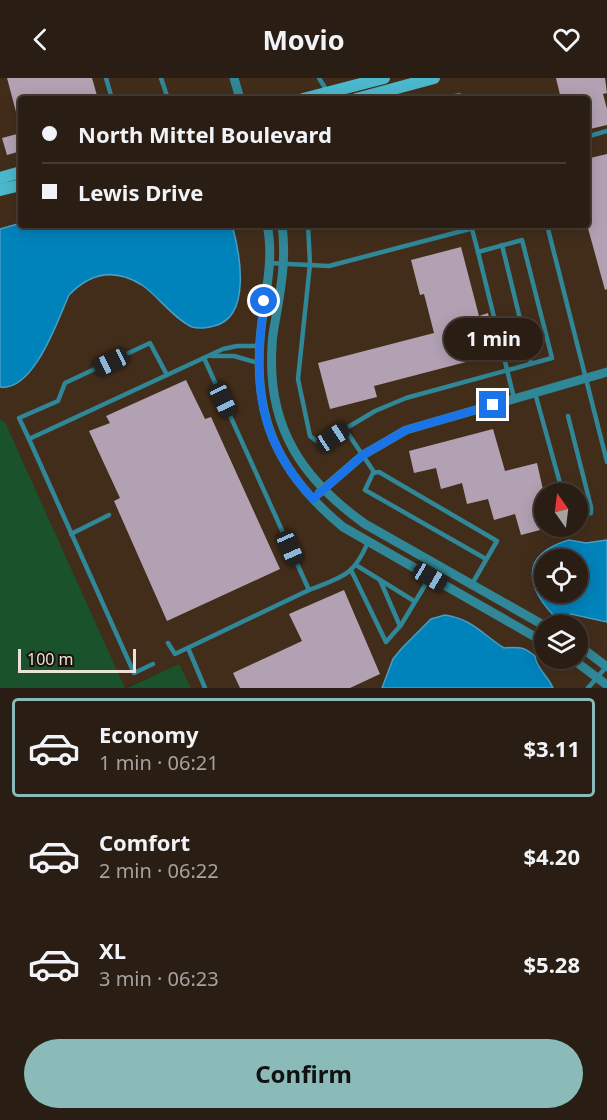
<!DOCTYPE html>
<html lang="en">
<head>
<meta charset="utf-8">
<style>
	:root { --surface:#291d14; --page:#31261d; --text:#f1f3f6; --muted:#a5a2a0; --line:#453b34; --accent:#8bbbb9 }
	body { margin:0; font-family:"Noto Sans",sans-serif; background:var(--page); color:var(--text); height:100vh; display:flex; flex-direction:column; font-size:22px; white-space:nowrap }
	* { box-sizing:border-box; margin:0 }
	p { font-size:20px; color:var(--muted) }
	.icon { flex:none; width:33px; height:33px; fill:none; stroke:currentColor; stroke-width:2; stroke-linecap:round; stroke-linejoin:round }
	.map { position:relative; height:610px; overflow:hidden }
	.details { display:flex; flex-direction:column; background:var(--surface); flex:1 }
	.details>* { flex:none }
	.guide { position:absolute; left:18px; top:18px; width:572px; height:132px; border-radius:6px; box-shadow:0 3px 15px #0003,0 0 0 2px var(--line); display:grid; align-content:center; height:132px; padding:0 24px; background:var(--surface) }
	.needle { width:39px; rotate:346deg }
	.buttons { position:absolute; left:534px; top:405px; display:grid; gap:12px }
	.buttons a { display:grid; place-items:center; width:54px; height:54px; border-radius:50%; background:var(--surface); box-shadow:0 3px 15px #0003,0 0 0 2px var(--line); font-size:30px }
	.scale { position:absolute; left:18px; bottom:15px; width:118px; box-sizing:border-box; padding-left:6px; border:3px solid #ece1d8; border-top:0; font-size:16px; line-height:21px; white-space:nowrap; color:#ece1d8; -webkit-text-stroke:4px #19120c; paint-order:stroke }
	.end { position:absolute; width:27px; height:27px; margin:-14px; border:8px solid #1a73e8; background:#fff; box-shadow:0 0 0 3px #fff }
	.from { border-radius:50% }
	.bubble { position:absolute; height:42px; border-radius:21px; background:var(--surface); box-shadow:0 3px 15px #0003,0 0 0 2px var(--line); font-size:20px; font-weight:700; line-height:42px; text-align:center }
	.car { position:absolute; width:18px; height:36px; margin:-18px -9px; border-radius:8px; box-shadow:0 0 4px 2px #0007; background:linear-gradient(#222 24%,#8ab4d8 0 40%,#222 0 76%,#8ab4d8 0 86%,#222 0) }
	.guide b { display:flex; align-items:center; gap:21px; height:57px; font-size:22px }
	.guide b+b { border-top:2px solid var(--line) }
	.guide i { width:15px; height:15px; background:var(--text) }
	ul { padding:10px 0 0; list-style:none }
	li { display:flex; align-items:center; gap:18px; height:99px; margin:0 12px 9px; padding:0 12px; border:3px solid transparent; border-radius:6px }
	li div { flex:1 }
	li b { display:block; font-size:22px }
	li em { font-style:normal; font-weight:700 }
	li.on { border-color:var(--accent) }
	li>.icon { width:54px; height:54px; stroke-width:1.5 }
	.button { display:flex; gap:12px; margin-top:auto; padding:12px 24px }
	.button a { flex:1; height:69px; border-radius:36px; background:var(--accent); color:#111; font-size:24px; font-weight:700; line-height:69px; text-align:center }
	header { display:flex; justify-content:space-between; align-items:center; height:78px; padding:0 24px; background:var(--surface); font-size:27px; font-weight:700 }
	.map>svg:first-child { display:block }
	.built { fill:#422d1b; fill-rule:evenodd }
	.green { fill:#1a522b }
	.water { fill:#0082bb; stroke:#479ec4; stroke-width:1.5; fill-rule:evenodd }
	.building { fill:#b2a1b3 }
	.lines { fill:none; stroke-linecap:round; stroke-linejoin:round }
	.service { stroke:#308797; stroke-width:4.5 }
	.minor { stroke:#308797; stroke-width:9 }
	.secondary { stroke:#4bb8cc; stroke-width:12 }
	.route { stroke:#1a73e8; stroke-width:8 }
</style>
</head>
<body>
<header><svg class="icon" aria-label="back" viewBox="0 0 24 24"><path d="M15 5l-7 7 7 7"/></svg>Movio<svg class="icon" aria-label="heart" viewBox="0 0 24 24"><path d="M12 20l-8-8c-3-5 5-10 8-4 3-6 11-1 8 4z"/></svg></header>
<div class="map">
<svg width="607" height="610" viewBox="0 0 607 610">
	<rect width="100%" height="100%" fill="#37271a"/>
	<path class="built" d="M0,0H607V610H191L179,586L125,610L5,344L0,342ZM21,21H586V147H21ZM544,416H578V448H544ZM544,482H578V514H544ZM544,548H578V580H544Z"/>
	<g class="green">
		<polygon points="0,342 5,344 125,610 0,610"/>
		<polygon points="179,586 191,610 127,610"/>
	</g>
	<g class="water">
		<path d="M21,145V147H232C240,175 252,239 214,248C208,250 198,251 192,249C173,240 158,218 142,207C115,190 91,194 69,217C58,241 34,314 0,309V151Z"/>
		<path d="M569,462L586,465L607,462V544L571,536L565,540L558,542C526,510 518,477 569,462ZM544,482H578V514H544Z"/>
		<path d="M445,537C472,541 482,556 504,570C518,569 523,568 535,578C536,590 548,598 553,610H382L393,581L402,570L431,541Z"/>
	</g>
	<g class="building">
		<polygon points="7,0 92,0 98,21 21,21 21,45 19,45"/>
		<polygon points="556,0 605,0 607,15 603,16 607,31 607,47 586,52 586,21 561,21"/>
		<polygon points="21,55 21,73 7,77 2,60"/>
		<polygon points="607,76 607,211 605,212 586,143 586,81"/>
		<polygon points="461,169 479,238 488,235 491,248 482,250 489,278 374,308 377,319 330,331 318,285 434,255 424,216 420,217 411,182"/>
		<polygon points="186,302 205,341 211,339 280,491 167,543 114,423 120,420 89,353 110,345 106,338"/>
		<polygon points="493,351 505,393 537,385 544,416 544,451 521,457 515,436 494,442 488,421 467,426 462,405 441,411 436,390 414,395 409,373"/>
		<polygon points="344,512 380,596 350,610 240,610 233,595 302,563 289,536"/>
	</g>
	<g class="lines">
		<g class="service">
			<polyline points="106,0 112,21"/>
			<polyline points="161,0 168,21"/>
			<polyline points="319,0 327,13"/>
			<polyline points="445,21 459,17 466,21"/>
			<polyline points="586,59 607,53"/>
			<polyline points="308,147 310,186 298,301 310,358 319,365 333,359 345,351 374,394"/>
			<polyline points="547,147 607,384"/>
			<polyline points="502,167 531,286"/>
			<polyline points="478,174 514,320"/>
			<polyline points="269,185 329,188 485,147"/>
			<polyline points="211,278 234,278 258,285"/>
			<polyline points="535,315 563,416"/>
			<polyline points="568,338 591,429 591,435 578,438"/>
			<polyline points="345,351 375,333 406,320 552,280 522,162 478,174 472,151"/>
			<polyline points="29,361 19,340 58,323 65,305 150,265 167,297"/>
			<polyline points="71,456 109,437"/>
			<polyline points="356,487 414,523"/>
			<polyline points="351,492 386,564 401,547 430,499"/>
			<polyline points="380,502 400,548"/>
			<polyline points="472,506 497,463 379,394 373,395 365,412 486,481"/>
			<path d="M309,512C342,499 354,498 368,464"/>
			<polyline points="168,565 175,576 309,512 204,280"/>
			<polyline points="188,570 205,610"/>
			<polyline points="153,586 134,595 29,361 223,271 237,268 259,268"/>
			<polyline points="588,610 607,588"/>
		</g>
		<g class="minor">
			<polyline points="234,0 240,21"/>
			<path d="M267,147C274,178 266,212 262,243C250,333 274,392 343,449L544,564"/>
			<path d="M282,147C286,177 282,204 277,233C275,245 272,257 272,269C267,349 302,401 365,446L545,548"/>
			<polyline points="319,415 363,377 406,352 607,294"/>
			<polyline points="578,567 607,589"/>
			<polyline points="571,580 607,607"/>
		</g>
		<g class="secondary">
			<polyline points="303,21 384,0"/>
			<polyline points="356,21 434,0"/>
			<polyline points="0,100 21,94"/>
			<polyline points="0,112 21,107"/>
		</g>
	</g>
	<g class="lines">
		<path class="route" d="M264,223C254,303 255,359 313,421L363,377L406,352L493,327"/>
	</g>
</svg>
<div class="buttons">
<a><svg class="needle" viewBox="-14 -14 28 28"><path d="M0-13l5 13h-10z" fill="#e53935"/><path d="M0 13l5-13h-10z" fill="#a5a2a0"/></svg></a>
<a><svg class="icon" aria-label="locate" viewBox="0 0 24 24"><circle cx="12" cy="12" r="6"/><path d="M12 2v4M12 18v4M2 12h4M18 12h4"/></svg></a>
<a><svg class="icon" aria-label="layers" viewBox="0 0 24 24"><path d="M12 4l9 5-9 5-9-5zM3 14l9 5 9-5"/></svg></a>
</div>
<div class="scale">100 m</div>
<i class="end from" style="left:264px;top:223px"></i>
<i class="end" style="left:493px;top:327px"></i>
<div class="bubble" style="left:444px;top:240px;width:99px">1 min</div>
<i class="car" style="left:111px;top:284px;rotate:245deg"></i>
<i class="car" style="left:223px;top:322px;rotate:155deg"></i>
<i class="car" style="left:333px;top:359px;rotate:57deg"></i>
<i class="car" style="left:290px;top:470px;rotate:156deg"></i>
<i class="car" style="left:430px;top:499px;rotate:120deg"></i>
<div class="guide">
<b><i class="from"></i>North Mittel Boulevard</b>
<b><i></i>Lewis Drive</b>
</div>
</div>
<section class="details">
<ul>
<li class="on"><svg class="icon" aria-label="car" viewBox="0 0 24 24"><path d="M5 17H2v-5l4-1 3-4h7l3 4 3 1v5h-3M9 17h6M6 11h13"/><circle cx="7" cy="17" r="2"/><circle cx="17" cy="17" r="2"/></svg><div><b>Economy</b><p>1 min · 06:21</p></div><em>$3.11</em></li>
<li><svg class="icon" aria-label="car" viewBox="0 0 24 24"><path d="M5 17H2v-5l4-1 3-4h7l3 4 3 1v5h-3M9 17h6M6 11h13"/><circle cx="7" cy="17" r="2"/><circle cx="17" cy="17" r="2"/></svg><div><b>Comfort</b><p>2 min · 06:22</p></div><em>$4.20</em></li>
<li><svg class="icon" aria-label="car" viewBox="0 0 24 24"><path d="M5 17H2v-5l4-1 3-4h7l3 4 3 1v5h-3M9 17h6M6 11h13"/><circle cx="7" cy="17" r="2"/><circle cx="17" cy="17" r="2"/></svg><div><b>XL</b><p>3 min · 06:23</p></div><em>$5.28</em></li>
</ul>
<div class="button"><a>Confirm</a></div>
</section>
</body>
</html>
